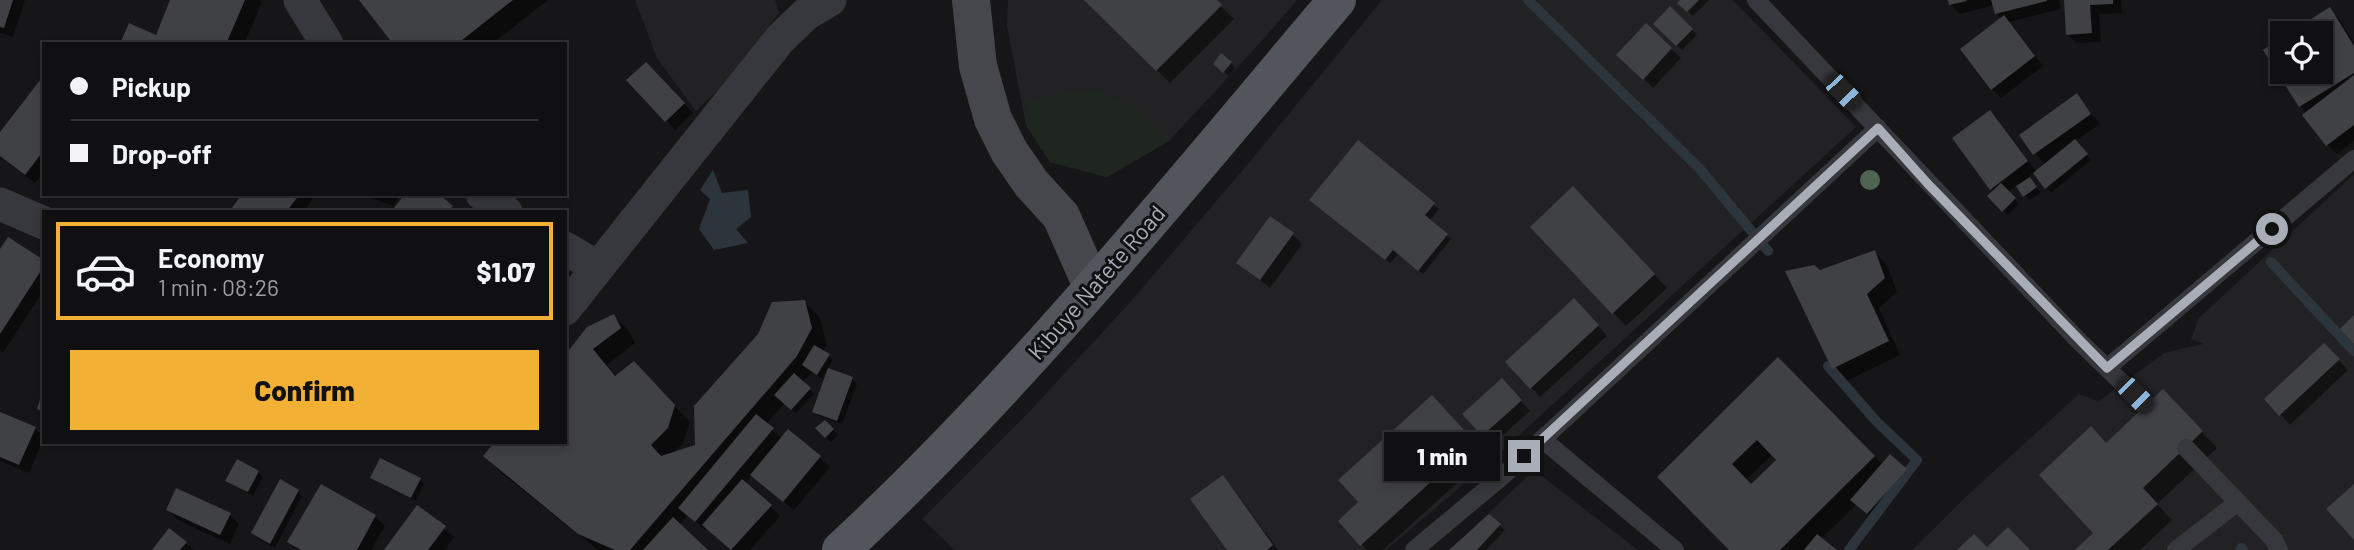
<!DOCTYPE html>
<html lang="en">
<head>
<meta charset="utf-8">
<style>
	:root { --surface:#101012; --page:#19191b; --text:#f1f3f6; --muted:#9c9d9f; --line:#303032; --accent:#f2b134 }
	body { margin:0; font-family:Barlow,sans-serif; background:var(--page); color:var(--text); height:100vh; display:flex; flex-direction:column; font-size:26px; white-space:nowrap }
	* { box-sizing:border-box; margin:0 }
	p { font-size:23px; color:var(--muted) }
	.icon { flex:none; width:38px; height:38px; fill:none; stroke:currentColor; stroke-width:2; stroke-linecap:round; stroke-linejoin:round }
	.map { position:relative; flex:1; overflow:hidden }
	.details { position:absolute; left:42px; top:210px; width:525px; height:234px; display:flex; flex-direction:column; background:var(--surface); border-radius:0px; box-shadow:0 4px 10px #0003,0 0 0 2px var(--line) }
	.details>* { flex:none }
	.hud { position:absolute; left:42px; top:42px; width:525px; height:154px; border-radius:0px; box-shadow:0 4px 10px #0003,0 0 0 2px var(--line); display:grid; align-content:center; height:154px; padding:0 28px; background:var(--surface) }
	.controls { position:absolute; left:2270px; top:21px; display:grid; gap:14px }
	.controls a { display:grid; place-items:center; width:63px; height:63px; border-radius:0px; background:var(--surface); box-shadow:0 4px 10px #0003,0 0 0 2px var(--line); font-size:35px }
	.end { position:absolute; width:32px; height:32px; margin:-16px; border:9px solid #a8adb8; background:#111; box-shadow:0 0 0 4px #111 }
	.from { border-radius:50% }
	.bubble { position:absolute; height:49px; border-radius:0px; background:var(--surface); box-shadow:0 4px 10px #0003,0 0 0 2px var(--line); font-size:23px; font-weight:800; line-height:49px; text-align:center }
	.car { position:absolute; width:21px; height:42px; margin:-21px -10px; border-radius:9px; box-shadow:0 0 5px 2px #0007; background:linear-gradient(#222 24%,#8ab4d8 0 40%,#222 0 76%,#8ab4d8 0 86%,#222 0) }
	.hud b { display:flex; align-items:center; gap:24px; height:66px; font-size:26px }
	.hud b+b { border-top:2px solid var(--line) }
	.hud i { width:18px; height:18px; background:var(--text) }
	ul { padding:12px 0 0; list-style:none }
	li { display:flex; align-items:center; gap:21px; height:98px; margin:0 14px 10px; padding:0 14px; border:4px solid transparent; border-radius:0px }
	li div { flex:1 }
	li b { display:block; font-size:26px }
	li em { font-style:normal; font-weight:800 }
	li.selected { border-color:var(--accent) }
	li>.icon { width:63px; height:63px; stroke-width:1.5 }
	.action { display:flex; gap:14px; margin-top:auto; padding:14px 28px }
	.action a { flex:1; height:80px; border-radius:0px; background:var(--accent); color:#111; font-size:28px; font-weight:800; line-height:80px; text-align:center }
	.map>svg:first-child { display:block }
	.built { fill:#222225 }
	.green { fill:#1e261f }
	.water { fill:#2c353c }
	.shadow { fill:#0007; fill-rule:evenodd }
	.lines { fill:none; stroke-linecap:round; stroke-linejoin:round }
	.stream { stroke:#2c353c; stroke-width:10 }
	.building { fill:#404145; fill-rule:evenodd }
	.lane { stroke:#37383d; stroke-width:18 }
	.street { stroke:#37383d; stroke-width:33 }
	.secondary { stroke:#45474d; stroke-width:38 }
	.primary { stroke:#53555c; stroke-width:38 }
	.tree { fill:#506452 }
	.route { stroke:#a8adb8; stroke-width:9 }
	.labels { text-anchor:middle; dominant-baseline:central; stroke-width:6; stroke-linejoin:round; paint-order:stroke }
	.street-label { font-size:23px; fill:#a8adb8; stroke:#111113 }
</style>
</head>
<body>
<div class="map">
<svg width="2354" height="550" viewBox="0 0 2354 550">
	<rect width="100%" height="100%" fill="#161618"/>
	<g class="built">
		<polygon points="635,0 775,0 779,13 718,90 696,111 657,58"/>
		<polygon points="1008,0 1297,0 1260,43 1169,141 1107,177 1050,162 1026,125 1007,26"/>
		<polygon points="1382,0 1733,0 1856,127 1491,461 1386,550 955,550 922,519 1028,413 1133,299 1247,165"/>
		<polygon points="2354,174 2354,550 1912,550 1970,493 2079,394 2099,401 2164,353 2203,344 2191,339 2199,318"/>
		<polygon points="1534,470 1638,550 1450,550"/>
	</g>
	<polygon class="green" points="1093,89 1138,106 1169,141 1107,177 1050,162 1026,125 1026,101 1043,96"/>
	<polygon class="water" points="713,170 722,193 748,190 751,217 736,229 748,243 714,250 699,229 710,199 700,190"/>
	<g class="shadow">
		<polygon points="0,0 25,0 13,37 0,33"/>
		<polygon points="172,0 260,0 262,2 244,44 122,44 157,37"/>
		<polygon points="362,0 548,0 492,44 396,44"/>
		<polygon points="1086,0 1215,0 1234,19 1170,83"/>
		<polygon points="1682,0 1709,0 1693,16 1680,3"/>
		<polygon points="1949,0 2059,0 2061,9 2009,22 2043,66 2001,98 1992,89 2002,19 1996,13 1994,5 1960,14 1951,5"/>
		<polygon points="2065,0 2121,0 2122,13 2099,14 2101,42 2077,43 2067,34"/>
		<polygon points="1670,8 1697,35 1682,50 1655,24"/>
		<polygon points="2330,10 2339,19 2354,43 2354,141 2337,154 2328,145 2301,106 2266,50 2282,40 2282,72 2320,72 2320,33 2292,33"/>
		<polygon points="1646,25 1681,58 1653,88 1619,55"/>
		<polygon points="1231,63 1235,68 1229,76 1215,64"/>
		<polygon points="646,64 693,113 675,130 666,120"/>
		<polygon points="44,78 44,172 35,183 0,157 0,135"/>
		<polygon points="2077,96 2100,124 2075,141 2091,160 2051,193 2034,173 2028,177 2041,193 2029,200 2018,185 2008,192 2019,204 2008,215 1990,196 1994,192 1991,189 1990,112 2037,172 2045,165 2022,136"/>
		<polygon points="1358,143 1439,209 1429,221 1451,239 1423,274 1398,254 1390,263 1316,204"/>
		<polygon points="244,194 316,194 303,212 231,212"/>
		<polygon points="360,194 401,194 393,206"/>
		<polygon points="1586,201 1667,288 1626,326 1533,227"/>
		<polygon points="1293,235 1302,244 1270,288 1238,262"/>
		<polygon points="0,252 44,262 44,290 3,353 0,351"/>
		<polygon points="1874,252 1887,265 1897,292 1879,308 1900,355 1846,381 1833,368 1819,272"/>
		<polygon points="805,302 820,318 827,345 823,352 833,360 822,378 812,372 802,383 814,394 796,413 785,403 766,424 782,439 788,431 830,467 794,510 752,475 745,483 780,516 750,550 732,550 708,528 705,530 688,515 679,526 706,550 598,550 500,472 485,456 496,443 565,443 565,357 614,316 629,331 635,343 607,365 617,377 649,379 690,422 683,443 673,454 697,446"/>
		<polygon points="1584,310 1607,336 1540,397 1507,362"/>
		<polygon points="2324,345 2348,370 2290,425 2266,399"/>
		<path d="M1778,360L1883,465L1890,457L1910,475L1872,518L1857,504L1821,539L1834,550H1731L1659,477ZM1773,454L1779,460L1751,486L1746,480Z"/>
		<polygon points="852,379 857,384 842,424 819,416 814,411"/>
		<polygon points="1511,390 1530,411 1493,444 1483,435"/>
		<polygon points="2178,406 2217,448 2157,504 2172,520 2140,550 2078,550 2096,533 2106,444"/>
		<polygon points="1445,410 1487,456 1383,550 1367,550 1340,521"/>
		<polygon points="0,414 35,429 44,437 29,473 0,461"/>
		<polygon points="825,422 838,435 831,442 818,428"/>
		<polygon points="258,472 263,477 253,496 228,480"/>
		<polygon points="372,478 420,480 424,484 416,501 377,482"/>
		<polygon points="1223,478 1232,487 1278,550 1229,550"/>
		<polygon points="321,486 375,517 385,526 371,550 298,550 289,542"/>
		<polygon points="298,492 302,496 275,548 257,538 253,533"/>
		<polygon points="417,507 454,537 445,550 386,550"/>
		<polygon points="168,510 230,515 239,524 230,544 178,520"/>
		<polygon points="1489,517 1505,530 1486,550 1451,550"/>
		<polygon points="186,543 193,550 154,550"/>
	</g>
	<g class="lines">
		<g class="stream">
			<polyline points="1528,0 1699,168 1768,251"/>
			<polyline points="2271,262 2354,351"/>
			<polyline points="1828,366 1876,421 1917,460 1849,550"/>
			<polyline points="2241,548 2243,550"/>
		</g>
	</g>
	<g class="building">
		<polygon points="0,0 13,0 4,28 0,27"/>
		<polygon points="170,0 245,0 226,44 120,44 129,23 156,35"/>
		<polygon points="359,0 513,0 457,44 393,44"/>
		<polygon points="1084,0 1217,0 1222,5 1156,71"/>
		<polygon points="1680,0 1699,0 1687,12 1677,3"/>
		<polygon points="1948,0 1966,0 1967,1 1949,5"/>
		<polygon points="1991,0 2047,0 2047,1 1995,14"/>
		<polygon points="2064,0 2113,0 2113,4 2090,5 2092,33 2066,35"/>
		<polygon points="1670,6 1693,29 1676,46 1653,24"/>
		<polygon points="2330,7 2354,46 2354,73 2299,107 2263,50 2282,38 2282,72 2320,72 2320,33 2289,33"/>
		<polygon points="2004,15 2035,56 1991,90 1960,49"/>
		<polygon points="1646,23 1672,48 1643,80 1616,55"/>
		<polygon points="1221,53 1232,62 1223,73 1213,64"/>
		<polygon points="646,62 685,103 665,122 626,80"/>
		<polygon points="44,75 44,150 25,175 0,156 0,132"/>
		<polygon points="2354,75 2354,125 2326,146 2302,115"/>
		<polygon points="2077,93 2091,114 2033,155 2019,135"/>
		<polygon points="1990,110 2028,161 1990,190 1952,138"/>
		<polygon points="2075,139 2088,154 2045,189 2033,173"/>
		<polygon points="1358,140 1435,203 1425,215 1448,234 1418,271 1393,250 1385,260 1309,200"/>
		<polygon points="2030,177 2037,187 2023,197 2016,186"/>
		<polygon points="2001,183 2016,198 2002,212 1987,196"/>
		<polygon points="1573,186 1655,274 1612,314 1530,227"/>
		<polygon points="242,194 300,194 286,212 229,212"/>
		<polygon points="405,194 439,194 453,206 448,212 391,212"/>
		<polygon points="1270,216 1294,233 1260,280 1236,263"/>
		<polygon points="8,237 44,260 44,266 0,334 0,249"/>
		<polygon points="1875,250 1885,278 1867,294 1889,341 1832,369 1785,271 1814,265 1820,270"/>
		<polygon points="1574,298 1599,325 1530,389 1505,362"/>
		<polygon points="805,300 812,328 797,356 630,550 615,550 578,534 483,456 494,443 565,443 565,355 587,327 614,314 621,328 593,349 615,376 634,361 675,405 668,428 651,445 661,456 695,445 694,406 758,334 772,302"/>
		<polygon points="2354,315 2354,344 2340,329"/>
		<polygon points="2324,343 2340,359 2279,416 2264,399"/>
		<polygon points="814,345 830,354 817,375 802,365"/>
		<path d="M1778,357L1875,456L1780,550H1729L1657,477ZM1757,440L1776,460L1751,484L1732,464Z"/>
		<polygon points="828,368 853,377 837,421 812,412"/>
		<polygon points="794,373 811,388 791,410 774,395"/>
		<polygon points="1502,378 1522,400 1482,436 1462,414"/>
		<polygon points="2163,389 2203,431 2143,488 2158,504 2108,550 2075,550 2093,533 2039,475 2091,426 2106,443"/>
		<polygon points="43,390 44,390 44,412 37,409"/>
		<polygon points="1432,395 1475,442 1360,546 1338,521 1358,502 1338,480"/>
		<polygon points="0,412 36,427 19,465 0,457"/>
		<polygon points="756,414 774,428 695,522 678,508"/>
		<polygon points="825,420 834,429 825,438 815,428"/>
		<polygon points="788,429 821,456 783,502 750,475"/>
		<polygon points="1890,454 1907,469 1867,514 1850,500"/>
		<polygon points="380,458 421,478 411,498 370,478"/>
		<polygon points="237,459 259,471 248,492 225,481"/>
		<polygon points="1223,475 1273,545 1267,550 1227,550 1190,499"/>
		<polygon points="280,479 299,490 270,544 251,533"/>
		<polygon points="742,479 772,505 731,550 702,525"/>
		<polygon points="321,484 376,515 357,550 301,550 287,542"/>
		<polygon points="2354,484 2354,540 2326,509"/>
		<polygon points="176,488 231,513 220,535 166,510"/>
		<polygon points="417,505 446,526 428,550 384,550"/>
		<polygon points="1489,514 1501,524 1477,550 1449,550"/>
		<polygon points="673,517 708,550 643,550"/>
		<polygon points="2008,527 2030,550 1957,550 1974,534 1987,547"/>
		<polygon points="169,528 187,542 180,550 152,550"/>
		<polygon points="1817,534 1837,550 1804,550"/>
	</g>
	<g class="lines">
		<g class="lane">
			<polyline points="1756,0 2076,338 2145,405"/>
			<polyline points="2107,368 2354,159"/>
			<polyline points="1542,439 1675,550"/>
			<polyline points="2186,448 2274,540 2279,550"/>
			<polyline points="1414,550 1505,474 1878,128"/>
			<polyline points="2176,550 2238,502"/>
		</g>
		<g class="street">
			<polyline points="300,0 327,44"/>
			<polyline points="482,194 506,212"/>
			<polyline points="0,204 44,223"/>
			<polyline points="565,248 597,267"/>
			<polyline points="565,309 780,39 806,14 830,0"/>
		</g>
		<polyline class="secondary" points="971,0 978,66 993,119 1009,151 1031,183 1061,216 1092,286"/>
		<path class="primary" d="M841,550C1022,382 1178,188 1337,0"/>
	</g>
	<circle class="tree" cx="1870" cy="180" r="10"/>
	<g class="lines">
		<polyline class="route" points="1524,456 1878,128 1928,184 2107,368 2272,229"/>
	</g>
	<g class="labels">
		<g class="street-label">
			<text transform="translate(1096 282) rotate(-49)">Kibuye Natete Road</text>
		</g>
	</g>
</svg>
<div class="controls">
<a><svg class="icon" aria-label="locate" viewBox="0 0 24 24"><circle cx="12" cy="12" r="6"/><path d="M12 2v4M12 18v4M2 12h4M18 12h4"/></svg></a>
</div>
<i class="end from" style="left:2272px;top:229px"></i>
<i class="end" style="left:1524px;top:456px"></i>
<div class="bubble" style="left:1384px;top:432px;width:116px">1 min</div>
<i class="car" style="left:1843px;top:92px;rotate:136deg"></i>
<i class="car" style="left:2135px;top:395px;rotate:135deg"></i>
<div class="hud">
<b><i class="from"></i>Pickup</b>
<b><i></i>Drop-off</b>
</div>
<section class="details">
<ul>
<li class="selected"><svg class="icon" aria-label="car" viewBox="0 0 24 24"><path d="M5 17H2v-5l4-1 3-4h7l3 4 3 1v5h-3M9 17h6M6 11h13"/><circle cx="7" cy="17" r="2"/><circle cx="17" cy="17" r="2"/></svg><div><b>Economy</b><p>1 min · 08:26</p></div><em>$1.07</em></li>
</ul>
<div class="action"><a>Confirm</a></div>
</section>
</div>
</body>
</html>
